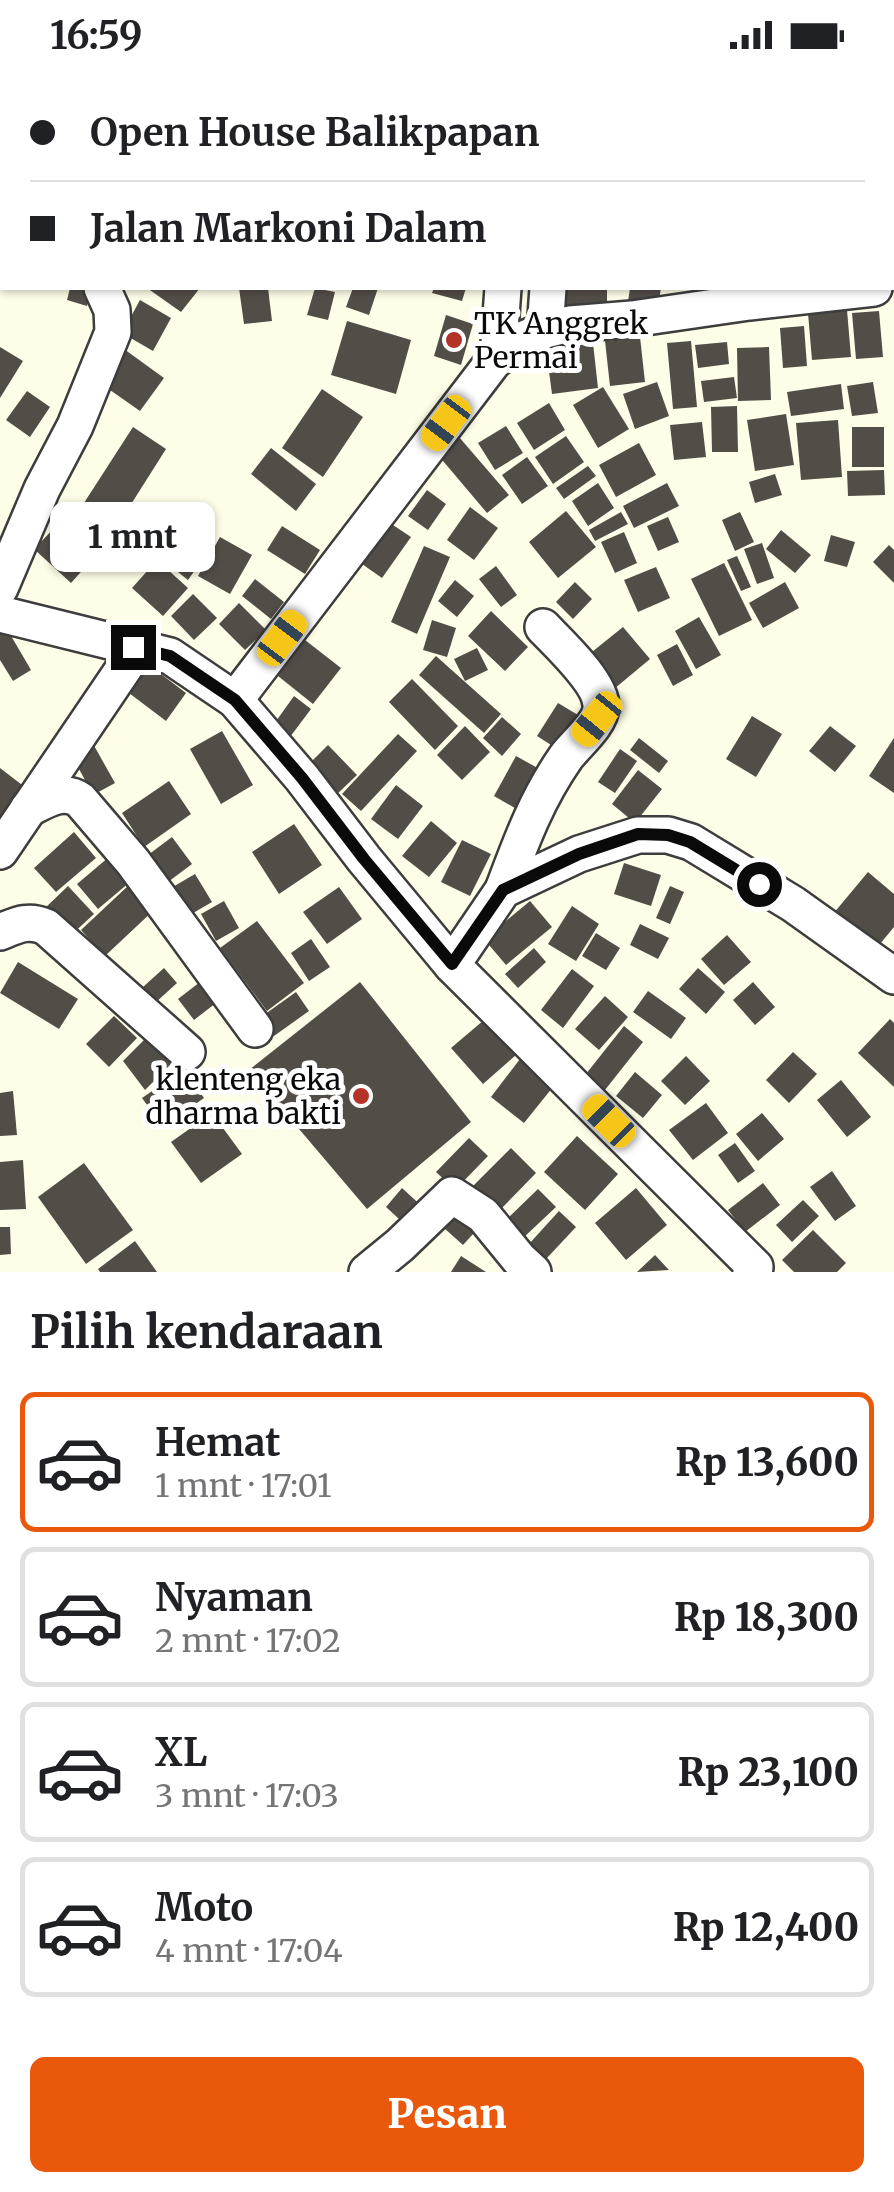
<!DOCTYPE html>
<html lang="id">
<head>
<meta charset="utf-8">
<style>
	:root { --surface:#fff; --page:#f2f2f2; --text:#202124; --muted:#757577; --line:#e0e0e0; --accent:#ea580c }
	body { margin:0; font-family:Merriweather,serif; background:var(--page); color:var(--text); height:100vh; display:flex; flex-direction:column; font-size:38px; white-space:nowrap }
	* { box-sizing:border-box; margin:0 }
	p { font-size:32px; color:var(--muted) }
	.icon { flex:none; width:55px; height:55px; fill:none; stroke:currentColor; stroke-width:2; stroke-linecap:round; stroke-linejoin:round }
	.map { position:relative; height:1202px; overflow:hidden }
	.sheet { display:flex; flex-direction:column; background:var(--surface); flex:1 }
	.sheet>* { flex:none }
	.guide { position:absolute; left:0px; top:0px; width:895px; height:220px; box-shadow:0 2px 8px #0004; display:grid; align-content:center; height:220px; padding:0 30px; background:var(--surface) }
	.end { position:absolute; width:45px; height:45px; margin:-22px; border:12px solid #0a0a0a; background:#fff; box-shadow:0 0 0 5px #fff }
	.from { border-radius:50% }
	.bubble { position:absolute; height:70px; border-radius:15px; background:var(--surface); box-shadow:0 2px 8px #0004; font-size:32px; font-weight:800; line-height:70px; text-align:center }
	.car { position:absolute; width:30px; height:60px; margin:-30px -15px; border-radius:12px; box-shadow:0 0 8px 2px #0007; background:linear-gradient(#f5c518 24%,#345 0 40%,#f5c518 0 76%,#345 0 86%,#f5c518 0) }
	.guide b { display:flex; align-items:center; gap:35px; height:95px; font-size:38px }
	.guide b+b { border-top:2px solid var(--line) }
	.guide i { width:25px; height:25px; background:var(--text) }
	ul { padding:0; list-style:none }
	li { display:flex; align-items:center; gap:30px; height:140px; margin:0 20px 15px; padding:0 10px; border:5px solid var(--line); border-radius:15px }
	li div { flex:1 }
	li b { display:block; font-size:38px }
	li em { font-style:normal; font-weight:800 }
	li.active { border-color:var(--accent) }
	li>.icon { width:90px; height:90px; stroke-width:1.5 }
	h2 { padding:0 30px; font-size:45px; line-height:120px }
	.cta { display:flex; gap:20px; margin-top:auto; padding:20px 30px }
	.cta a { flex:1; height:115px; border-radius:15px; background:var(--accent); color:#fff; font-size:40px; font-weight:800; line-height:115px; text-align:center }
	.status { display:flex; justify-content:space-between; align-items:center; height:70px; padding:0 50px; background:var(--surface); direction:ltr }
	.status svg { height:28px; fill:currentColor }
	.map>svg:first-child { display:block }
	.building { fill:#524d47 }
	.lines { fill:none; stroke-linecap:round; stroke-linejoin:round }
	.minor-casing { stroke:#3d3d3d; stroke-width:40 }
	.minor { stroke:#fff; stroke-width:35 }
	.route { stroke:#0a0a0a; stroke-width:12 }
	.poi-dot { fill:#b43328; stroke:#fff; stroke-width:4 }
	.labels { text-anchor:middle; dominant-baseline:central; stroke-width:10; stroke-linejoin:round; paint-order:stroke }
	.poi-label { font-size:30px; fill:#0a0a0a; stroke:#fff; text-anchor:start }
</style>
</head>
<body>
<div class="status"><b>16:59</b><svg viewBox="0 0 49 12"><path d="M0 12V9h3v3zM5 12V6h3v6zM10 12V3h3v9zM15 12V0h3v12zM26 1h20v11H26zM47 4h2v5h-2z"/></svg></div>
<div class="map">
<svg width="894" height="1202" viewBox="0 0 894 1202">
	<rect width="100%" height="100%" fill="#fefde8"/>
	<g class="building">
		<polygon points="70,218 92,218 87,236 67,230"/>
		<polygon points="147,218 200,218 181,242"/>
		<polygon points="239,218 268,218 272,251 244,254"/>
		<polygon points="315,218 335,222 328,250 307,245"/>
		<polygon points="353,218 378,218 369,245 346,237"/>
		<polygon points="434,218 466,218 462,231 432,223"/>
		<polygon points="561,218 607,218 607,237 561,236"/>
		<polygon points="630,218 661,218 658,236 628,232"/>
		<polygon points="140,230 171,248 153,281 122,263"/>
		<polygon points="847,240 851,287 812,290 808,243"/>
		<polygon points="879,241 883,287 856,289 852,243"/>
		<polygon points="446,245 473,254 461,295 434,286"/>
		<polygon points="347,251 411,270 396,324 331,305"/>
		<polygon points="804,256 807,296 783,298 780,258"/>
		<polygon points="640,267 645,312 610,316 605,271"/>
		<polygon points="691,271 697,337 673,339 667,273"/>
		<polygon points="727,272 729,294 698,298 695,275"/>
		<polygon points="593,273 598,318 552,324 546,279"/>
		<polygon points="0,277 23,291 0,328"/>
		<polygon points="769,277 771,330 738,331 737,278"/>
		<polygon points="124,279 164,308 140,341 100,313"/>
		<polygon points="734,307 737,328 704,332 701,311"/>
		<polygon points="657,312 669,346 635,359 623,324"/>
		<polygon points="873,312 878,343 852,346 847,316"/>
		<polygon points="841,314 844,339 791,346 787,322"/>
		<polygon points="603,317 629,359 598,378 573,335"/>
		<polygon points="322,319 363,347 323,407 282,378"/>
		<polygon points="27,321 50,337 30,367 6,350"/>
		<polygon points="549,333 565,360 534,380 517,353"/>
		<polygon points="737,336 738,382 712,382 711,337"/>
		<polygon points="786,344 794,395 755,401 747,350"/>
		<polygon points="838,350 842,407 801,410 796,353"/>
		<polygon points="702,352 706,387 674,390 670,355"/>
		<polygon points="506,356 523,383 495,400 478,373"/>
		<polygon points="133,357 166,379 116,458 82,436"/>
		<rect x="852" y="357" width="32" height="40"/>
		<polygon points="566,366 584,392 553,414 535,387"/>
		<polygon points="459,367 509,425 487,443 438,385"/>
		<polygon points="639,373 656,405 616,427 599,395"/>
		<polygon points="271,378 316,414 296,441 251,404"/>
		<polygon points="527,387 548,416 522,434 502,405"/>
		<polygon points="588,396 596,406 564,429 556,418"/>
		<polygon points="884,400 885,425 848,426 847,401"/>
		<polygon points="775,404 782,425 755,433 749,412"/>
		<polygon points="598,413 614,438 588,456 572,431"/>
		<polygon points="667,413 679,436 634,458 623,436"/>
		<polygon points="427,420 446,434 428,460 408,446"/>
		<polygon points="470,437 498,458 474,490 447,470"/>
		<polygon points="566,441 596,477 558,508 529,472"/>
		<polygon points="621,442 628,454 595,471 589,460"/>
		<polygon points="740,442 754,472 735,481 722,450"/>
		<polygon points="668,447 679,472 658,481 647,456"/>
		<polygon points="61,451 97,484 71,513 34,479"/>
		<polygon points="390,453 411,467 382,508 362,494"/>
		<polygon points="282,456 320,480 305,504 267,480"/>
		<polygon points="781,460 811,485 795,503 766,479"/>
		<polygon points="624,462 637,493 615,503 601,472"/>
		<polygon points="831,465 855,472 847,497 824,491"/>
		<polygon points="220,467 252,485 230,524 198,506"/>
		<polygon points="762,473 774,508 757,514 744,479"/>
		<polygon points="889,475 894,480 894,513 873,492"/>
		<polygon points="424,476 450,487 417,564 391,552"/>
		<polygon points="174,478 198,496 188,510 164,491"/>
		<polygon points="737,486 751,517 741,521 727,490"/>
		<polygon points="157,490 188,518 163,546 132,518"/>
		<polygon points="724,493 752,550 719,566 691,509"/>
		<polygon points="496,496 517,525 501,537 479,509"/>
		<polygon points="656,497 670,528 638,542 624,510"/>
		<polygon points="255,509 284,532 271,549 242,526"/>
		<polygon points="455,510 474,526 457,547 438,531"/>
		<polygon points="575,512 592,529 573,549 556,532"/>
		<polygon points="785,512 799,538 763,558 749,533"/>
		<polygon points="193,524 217,548 194,570 171,546"/>
		<polygon points="239,533 266,560 245,580 219,554"/>
		<polygon points="491,541 528,577 505,601 468,566"/>
		<polygon points="699,547 721,585 696,599 675,561"/>
		<polygon points="432,550 456,558 447,587 423,580"/>
		<polygon points="623,557 650,589 614,619 587,586"/>
		<polygon points="7,559 31,600 13,611 0,590 0,563"/>
		<polygon points="305,570 341,598 313,634 278,606"/>
		<polygon points="677,574 693,605 673,616 657,585"/>
		<polygon points="477,578 488,600 465,611 454,589"/>
		<polygon points="436,586 501,644 484,663 419,605"/>
		<polygon points="145,592 186,623 166,651 125,620"/>
		<polygon points="412,609 458,656 435,680 389,632"/>
		<polygon points="294,626 311,639 290,667 274,654"/>
		<polygon points="558,633 583,648 562,682 537,666"/>
		<polygon points="752,646 782,664 756,707 726,689"/>
		<polygon points="502,647 521,664 502,686 483,668"/>
		<polygon points="465,656 490,682 462,710 437,685"/>
		<polygon points="830,656 856,676 835,702 809,681"/>
		<polygon points="222,661 253,715 221,734 190,679"/>
		<polygon points="398,664 417,681 361,741 342,724"/>
		<polygon points="639,668 668,691 659,703 630,680"/>
		<polygon points="894,668 894,723 869,706"/>
		<polygon points="92,672 115,713 93,725 71,684"/>
		<polygon points="328,675 357,705 334,727 306,697"/>
		<polygon points="620,679 637,691 615,723 598,712"/>
		<polygon points="516,686 543,701 520,741 494,726"/>
		<polygon points="0,698 26,718 0,751"/>
		<polygon points="638,700 662,719 635,753 612,734"/>
		<polygon points="169,711 191,744 144,777 122,743"/>
		<polygon points="396,715 423,736 398,769 371,749"/>
		<polygon points="431,751 457,773 429,807 402,786"/>
		<polygon points="294,754 322,795 279,824 252,782"/>
		<polygon points="74,762 96,788 56,822 34,798"/>
		<polygon points="172,767 192,794 156,821 136,794"/>
		<polygon points="462,770 491,784 470,826 441,812"/>
		<polygon points="109,787 130,812 98,839 77,814"/>
		<polygon points="624,793 661,805 651,836 614,824"/>
		<polygon points="868,802 894,824 894,857 870,886 828,850"/>
		<polygon points="195,804 212,832 188,846 171,818"/>
		<polygon points="130,814 154,840 105,886 81,860"/>
		<polygon points="68,816 94,844 68,868 42,841"/>
		<polygon points="670,816 684,822 670,854 656,848"/>
		<polygon points="339,817 362,849 327,874 303,842"/>
		<polygon points="224,831 239,858 216,871 201,844"/>
		<polygon points="530,831 552,857 506,895 484,869"/>
		<polygon points="572,836 599,854 576,891 548,874"/>
		<polygon points="257,851 304,913 267,941 220,878"/>
		<polygon points="640,854 669,868 658,889 630,875"/>
		<polygon points="596,863 620,878 606,900 582,886"/>
		<polygon points="727,865 751,892 724,915 701,889"/>
		<polygon points="311,869 330,897 309,911 291,883"/>
		<polygon points="534,878 546,892 518,918 505,904"/>
		<polygon points="18,892 78,929 59,959 0,923"/>
		<polygon points="164,898 177,913 155,933 143,917"/>
		<polygon points="698,898 725,922 706,944 679,919"/>
		<polygon points="572,899 594,916 563,958 541,940"/>
		<polygon points="200,912 216,933 194,950 178,929"/>
		<polygon points="360,912 471,1052 367,1139 249,1000"/>
		<polygon points="753,912 775,937 755,955 733,930"/>
		<polygon points="648,921 686,948 671,969 633,942"/>
		<polygon points="296,922 309,941 274,966 261,947"/>
		<polygon points="605,926 628,947 599,980 575,959"/>
		<polygon points="114,946 137,968 109,997 86,974"/>
		<polygon points="890,949 894,953 894,1017 858,983"/>
		<polygon points="484,950 516,985 483,1014 451,978"/>
		<polygon points="624,956 643,972 601,1025 582,1009"/>
		<polygon points="152,962 179,986 145,1020 123,991"/>
		<polygon points="793,982 817,1004 789,1033 766,1010"/>
		<polygon points="523,985 557,1012 524,1053 491,1027"/>
		<polygon points="686,986 710,1011 685,1035 661,1011"/>
		<polygon points="184,999 204,1028 163,1057 142,1028"/>
		<polygon points="635,1002 662,1025 643,1048 616,1026"/>
		<polygon points="841,1010 871,1047 847,1067 817,1030"/>
		<polygon points="13,1021 17,1065 0,1066 0,1023"/>
		<polygon points="706,1033 728,1063 693,1090 669,1060"/>
		<polygon points="212,1043 242,1084 201,1113 171,1072"/>
		<polygon points="762,1043 784,1069 758,1091 736,1064"/>
		<polygon points="577,1066 618,1104 585,1140 544,1102"/>
		<polygon points="469,1068 488,1086 455,1120 436,1102"/>
		<polygon points="735,1073 755,1101 738,1113 718,1085"/>
		<polygon points="511,1078 536,1103 499,1141 473,1116"/>
		<polygon points="23,1090 26,1139 0,1140 0,1092"/>
		<polygon points="84,1093 133,1160 86,1194 38,1127"/>
		<polygon points="832,1101 856,1136 835,1151 810,1117"/>
		<polygon points="763,1113 780,1135 745,1162 728,1140"/>
		<polygon points="402,1118 427,1141 411,1160 386,1137"/>
		<polygon points="636,1118 667,1155 626,1190 595,1153"/>
		<polygon points="538,1119 556,1137 522,1169 505,1151"/>
		<polygon points="803,1130 819,1146 792,1172 776,1155"/>
		<polygon points="464,1136 483,1153 463,1175 444,1158"/>
		<polygon points="559,1141 576,1157 546,1189 529,1174"/>
		<polygon points="0,1157 10,1157 11,1184 0,1185"/>
		<polygon points="813,1160 846,1193 837,1202 794,1202 782,1190"/>
		<polygon points="135,1171 157,1202 100,1202 98,1199"/>
		<polygon points="655,1185 669,1200 637,1202"/>
		<polygon points="461,1186 486,1202 451,1202"/>
	</g>
	<g class="lines">
		<defs>
			<g id="minor">
				<polyline points="266,0 266,2"/>
				<polyline points="851,0 851,2"/>
				<polyline points="89,2 90,0"/>
				<polyline points="384,2 384,0"/>
				<polyline points="545,260 548,218"/>
				<polyline points="498,287 503,218"/>
				<polyline points="0,518 42,419 75,356 113,262 112,240 102,218"/>
				<polyline points="0,544 170,586 235,630 302,708 364,789 452,895 755,1197 751,1202"/>
				<polyline points="235,630 493,292 517,272 545,260 570,254 632,249 749,232 874,218"/>
				<path d="M28,739C44,731 63,718 80,730L133,792L255,959"/>
				<polyline points="0,781 137,579"/>
				<path d="M503,820C521,772 536,730 566,687C575,675 601,653 601,637C602,613 559,574 543,557"/>
				<path d="M0,862C17,855 28,849 46,857L187,982"/>
				<polyline points="452,895 503,820 579,784 638,765 668,765 691,772 793,834 894,906"/>
				<polyline points="367,1202 400,1175 452,1125 483,1145 519,1189 533,1202"/>
			</g>
		</defs>
		<use href="#minor" class="minor-casing"/>
		<use href="#minor" class="minor"/>
	</g>
	<g class="lines">
		<polyline class="route" points="133,577 170,586 235,630 302,708 364,789 452,894 503,820 579,784 638,764 668,765 690,772 759,814"/>
	</g>
	<g class="poi-dot">
		<circle cx="454" cy="270" r="10"/>
		<circle cx="361" cy="1026" r="10"/>
	</g>
	<g class="labels">
		<g class="poi-label">
			<text x="474" y="253">TK Anggrek<tspan x="474" dy="34">Permai</tspan></text>
			<text x="341" y="1009" text-anchor="end">klenteng eka<tspan x="341" dy="34">dharma bakti</tspan></text>
		</g>
	</g>
</svg>
<i class="end from" style="left:759px;top:814px"></i>
<i class="end" style="left:133px;top:577px"></i>
<div class="bubble" style="left:50px;top:432px;width:165px">1 mnt</div>
<i class="car" style="left:446px;top:353px;rotate:217deg"></i>
<i class="car" style="left:282px;top:568px;rotate:37deg"></i>
<i class="car" style="left:597px;top:649px;rotate:219deg"></i>
<i class="car" style="left:609px;top:1051px;rotate:315deg"></i>
<div class="guide">
<b><i class="from"></i>Open House Balikpapan</b>
<b><i></i>Jalan Markoni Dalam</b>
</div>
</div>
<section class="sheet">
<h2>Pilih kendaraan</h2>
<ul>
<li class="active"><svg class="icon" aria-label="car" viewBox="0 0 24 24"><path d="M5 17H2v-5l4-1 3-4h7l3 4 3 1v5h-3M9 17h6M6 11h13"/><circle cx="7" cy="17" r="2"/><circle cx="17" cy="17" r="2"/></svg><div><b>Hemat</b><p>1 mnt · 17:01</p></div><em>Rp 13,600</em></li>
<li><svg class="icon" aria-label="car" viewBox="0 0 24 24"><path d="M5 17H2v-5l4-1 3-4h7l3 4 3 1v5h-3M9 17h6M6 11h13"/><circle cx="7" cy="17" r="2"/><circle cx="17" cy="17" r="2"/></svg><div><b>Nyaman</b><p>2 mnt · 17:02</p></div><em>Rp 18,300</em></li>
<li><svg class="icon" aria-label="car" viewBox="0 0 24 24"><path d="M5 17H2v-5l4-1 3-4h7l3 4 3 1v5h-3M9 17h6M6 11h13"/><circle cx="7" cy="17" r="2"/><circle cx="17" cy="17" r="2"/></svg><div><b>XL</b><p>3 mnt · 17:03</p></div><em>Rp 23,100</em></li>
<li><svg class="icon" aria-label="car" viewBox="0 0 24 24"><path d="M5 17H2v-5l4-1 3-4h7l3 4 3 1v5h-3M9 17h6M6 11h13"/><circle cx="7" cy="17" r="2"/><circle cx="17" cy="17" r="2"/></svg><div><b>Moto</b><p>4 mnt · 17:04</p></div><em>Rp 12,400</em></li>
</ul>
<div class="cta"><a>Pesan</a></div>
</section>
</body>
</html>
